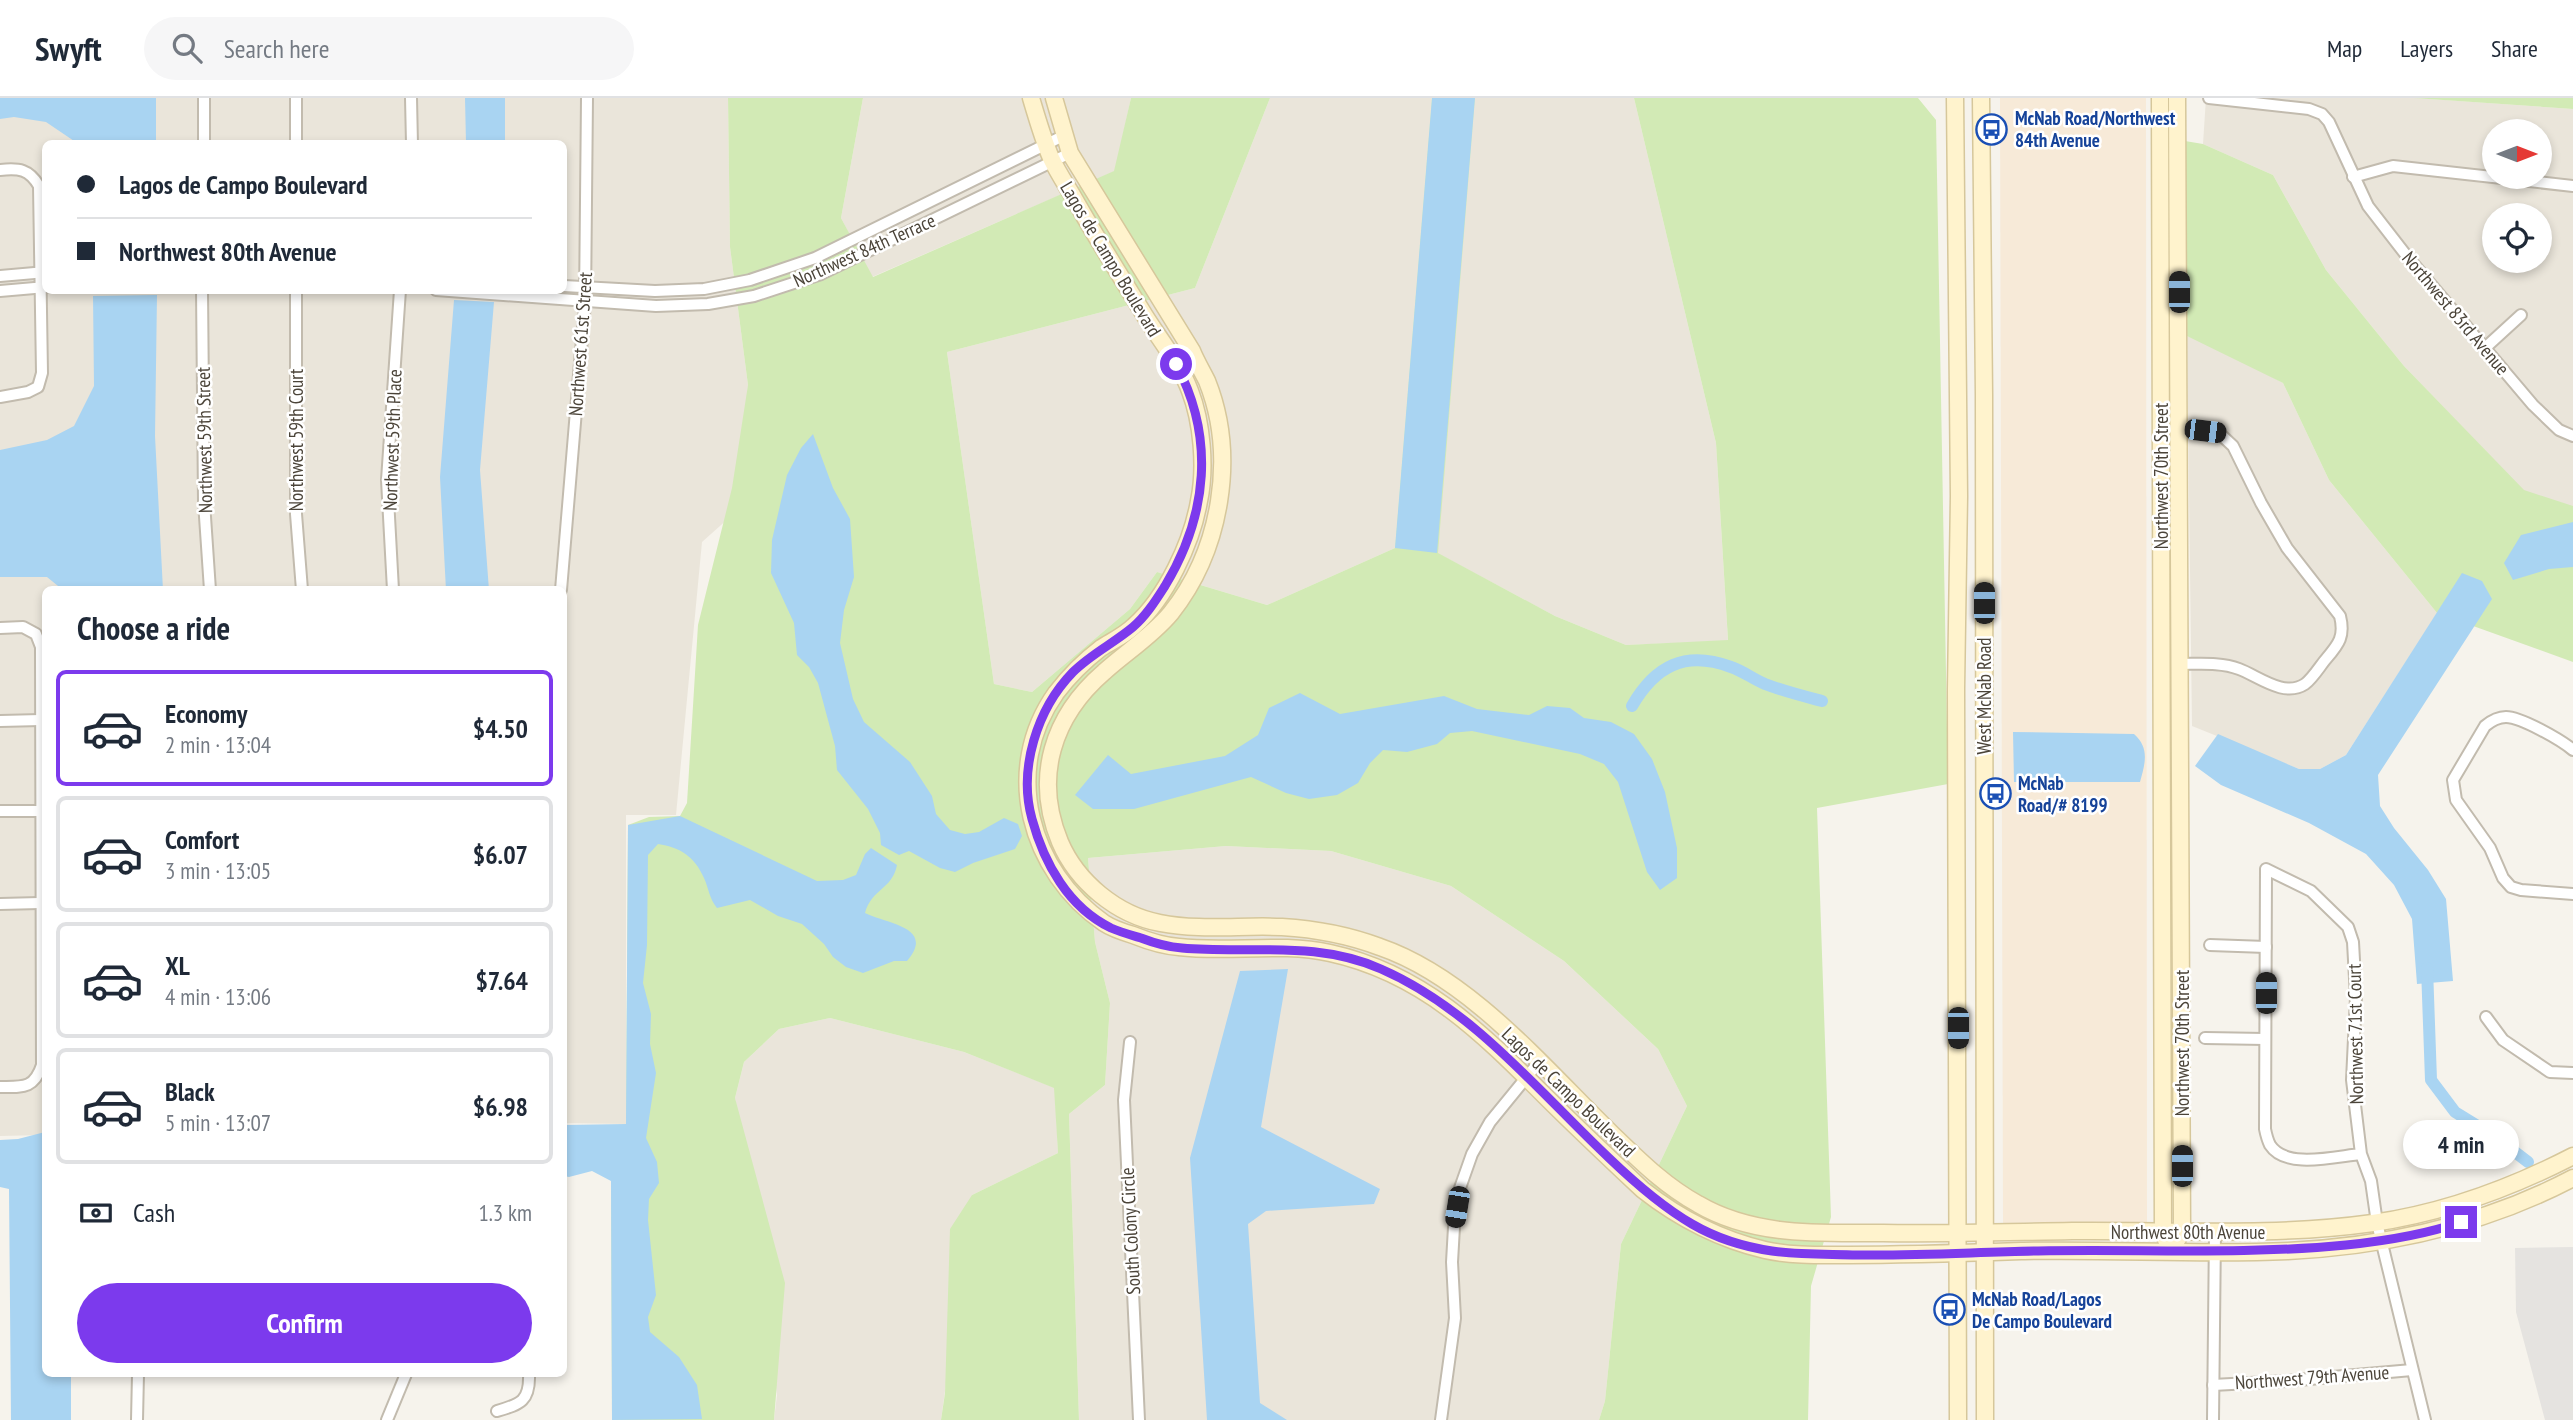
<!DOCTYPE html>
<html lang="en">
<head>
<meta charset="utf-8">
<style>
	:root { --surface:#fff; --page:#f6f6f7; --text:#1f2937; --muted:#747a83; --line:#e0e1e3; --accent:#7c3aed }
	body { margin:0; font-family:"PT Sans Narrow",sans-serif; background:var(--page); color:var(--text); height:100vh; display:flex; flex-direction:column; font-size:26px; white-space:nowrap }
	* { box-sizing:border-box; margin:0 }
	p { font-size:23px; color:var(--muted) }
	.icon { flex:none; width:38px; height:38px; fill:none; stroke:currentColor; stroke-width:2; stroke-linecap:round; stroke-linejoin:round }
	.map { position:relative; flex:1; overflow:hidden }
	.drawer { position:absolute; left:42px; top:488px; width:525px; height:791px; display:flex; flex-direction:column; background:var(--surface); border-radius:10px; box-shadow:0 4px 10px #0003 }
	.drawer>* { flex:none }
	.banner { position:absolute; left:42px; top:42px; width:525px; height:154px; border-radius:10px; box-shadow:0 4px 10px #0003; display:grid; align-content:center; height:154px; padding:0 35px; background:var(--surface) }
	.needle { width:46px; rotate:90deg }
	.tools { position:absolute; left:2482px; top:21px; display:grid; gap:14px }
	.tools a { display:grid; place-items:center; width:70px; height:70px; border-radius:50%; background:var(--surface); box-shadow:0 4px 10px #0003; font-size:35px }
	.end { position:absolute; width:32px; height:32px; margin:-16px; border:9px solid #7c3aed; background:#fff; box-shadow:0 0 0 4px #fff }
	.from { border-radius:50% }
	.bubble { position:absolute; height:49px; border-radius:24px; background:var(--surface); box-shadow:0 4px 10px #0003; font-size:23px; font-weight:700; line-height:49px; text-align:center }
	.car { position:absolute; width:21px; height:42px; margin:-21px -10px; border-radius:9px; box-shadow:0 0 5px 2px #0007; background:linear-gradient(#222 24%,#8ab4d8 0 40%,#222 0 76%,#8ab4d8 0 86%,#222 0) }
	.banner b { display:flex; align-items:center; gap:24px; height:66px; font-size:26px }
	.banner b+b { border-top:2px solid var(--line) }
	.banner i { width:18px; height:18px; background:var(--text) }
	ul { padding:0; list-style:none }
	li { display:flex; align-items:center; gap:21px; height:116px; margin:0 14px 10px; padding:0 21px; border:4px solid var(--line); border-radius:10px }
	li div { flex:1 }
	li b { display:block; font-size:26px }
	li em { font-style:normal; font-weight:700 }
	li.current { border-color:var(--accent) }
	li>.icon { width:63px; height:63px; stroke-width:1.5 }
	h2 { padding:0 35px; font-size:32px; line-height:84px }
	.pay { display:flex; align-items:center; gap:18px; height:77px; padding:0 35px; font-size:26px }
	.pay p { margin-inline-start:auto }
	.action { display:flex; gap:14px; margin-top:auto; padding:14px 35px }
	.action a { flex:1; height:80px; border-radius:42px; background:var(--accent); color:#fff; font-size:28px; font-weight:700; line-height:80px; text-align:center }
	header { display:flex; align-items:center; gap:42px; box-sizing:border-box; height:98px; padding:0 35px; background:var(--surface); border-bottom:2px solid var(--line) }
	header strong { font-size:33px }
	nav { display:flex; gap:38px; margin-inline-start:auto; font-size:24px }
	.search { width:490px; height:63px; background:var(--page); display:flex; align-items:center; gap:18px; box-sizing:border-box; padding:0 24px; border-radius:38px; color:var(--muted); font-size:26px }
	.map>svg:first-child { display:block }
	.residential { fill:#eae5da; fill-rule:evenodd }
	.commercial { fill:#f7ead8 }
	.green { fill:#d2eab5 }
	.parking { fill:#e5e3e0 }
	.water { fill:#a9d4f2 }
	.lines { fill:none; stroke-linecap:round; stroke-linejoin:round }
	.canal { stroke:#a9d4f2; stroke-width:12 }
	.street-casing { stroke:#c2bbae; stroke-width:14 }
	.secondary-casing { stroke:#d6c79b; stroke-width:19 }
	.street { stroke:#fff; stroke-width:10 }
	.secondary { stroke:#fff3cd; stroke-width:16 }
	.route { stroke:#7c3aed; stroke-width:9 }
	.labels { text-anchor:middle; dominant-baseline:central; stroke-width:5; stroke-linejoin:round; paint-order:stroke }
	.transit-label { font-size:19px; font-weight:bold; fill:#164399; stroke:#fff; text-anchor:start }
	.street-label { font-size:19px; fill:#4b4439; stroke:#fff }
</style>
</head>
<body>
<header>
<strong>Swyft</strong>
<div class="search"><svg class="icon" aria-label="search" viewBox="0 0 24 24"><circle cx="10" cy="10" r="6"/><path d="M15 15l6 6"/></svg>Search here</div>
<nav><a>Map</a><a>Layers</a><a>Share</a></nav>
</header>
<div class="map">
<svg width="2573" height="1322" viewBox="0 0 2573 1322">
	<rect width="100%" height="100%" fill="#f6f3ec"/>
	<g class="residential">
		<path d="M0,0H728L730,149L748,287L739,411L702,444L676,717H626V1026L564,1025V492H46L45,1037L0,1038ZM46,46H564V192H46Z"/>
		<polygon points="863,0 1131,0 1115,73 872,179 841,120"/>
		<polygon points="1270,0 1432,0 1395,450 1267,507 1157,474 1130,511 1032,594 994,586 947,254 1195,190"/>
		<polygon points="1475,0 1634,0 1716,345 1728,543 1626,547 1555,518 1437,455"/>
		<path d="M2206,0H2415L2573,11V409L2524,393L2404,268L2326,172L2273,77L2203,46ZM2494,33H2539V79H2494ZM2494,117H2539V163H2494Z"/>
		<polygon points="2187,238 2206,244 2283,285 2329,382 2437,515 2346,657 2320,671 2299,671 2192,628"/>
		<polygon points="1226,748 1331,753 1451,788 1564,863 1658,951 1687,1008 1621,1146 1605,1303 1599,1322 1079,1322 1069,1016 1105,987 1110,905 1095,844 1088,760"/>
		<polygon points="830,920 964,954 1055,990 1058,1055 972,1097 941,1322 774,1322 777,1297 735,1000 744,964 779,931"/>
	</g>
	<polygon class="commercial" points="2000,0 2146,0 2147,1124 2003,1125"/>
	<g class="green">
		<polygon points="728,0 863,0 841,120 873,179 1114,73 1131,0 1270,0 1195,190 947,254 994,586 1032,594 1130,511 1157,474 1267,507 1395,450 1432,0 1475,0 1438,455 1555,518 1626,547 1728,542 1716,345 1634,0 1918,0 1936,22 1948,686 1817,710 1831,1119 1811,1188 1808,1322 1599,1322 1605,1303 1621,1146 1687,1008 1658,951 1564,863 1451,788 1331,753 1226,748 1088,760 1095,844 1110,905 1105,987 1069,1016 1079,1322 941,1322 945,1295 950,1131 972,1097 1058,1055 1054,990 964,954 830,920 779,931 744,964 735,1000 785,1185 774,1322 612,1322 611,1082 626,1026 628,727 649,719 680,718 687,705 698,527 732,390 748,287 730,149"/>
		<polygon points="2414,0 2573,0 2573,11"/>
		<polygon points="2185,43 2203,46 2273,77 2326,172 2404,268 2524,392 2573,408 2573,564 2437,515 2329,382 2283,285 2187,238"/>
	</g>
	<polygon class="parking" points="2573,1149 2573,1322 2545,1322 2516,1214 2515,1150"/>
	<g class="water">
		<polygon points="0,0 156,0 156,45 77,45 46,24 14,19 0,21"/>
		<polygon points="465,0 505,0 505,45 466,45"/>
		<polygon points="1432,0 1475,0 1437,455 1395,450"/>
		<polygon points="157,197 155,338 163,492 63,492 47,479 0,479 0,352 47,342 74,328 94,288 93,198"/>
		<polygon points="454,202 494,204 480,372 489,492 446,492 440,379"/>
		<polygon points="813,336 833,390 850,421 854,479 844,512 840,545 853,601 864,624 910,664 932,698 936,716 950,732 965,736 979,734 1004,720 1018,726 1022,738 1015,751 973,765 955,774 940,770 909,753 899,757 881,747 880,735 868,711 837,672 835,648 818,585 809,569 797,557 794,525 771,475 772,442 787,377 801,350"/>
		<polygon points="2573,424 2573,469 2549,471 2513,482 2504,465 2521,437"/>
		<polygon points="2462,475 2482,483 2492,501 2378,677 2380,708 2394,730 2428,772 2446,801 2453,883 2417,886 2412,821 2394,787 2366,756 2309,725 2221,687 2195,668 2218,636 2299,671 2320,671 2346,657"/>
		<polygon points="1300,595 1340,616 1444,598 1477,611 1529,617 1547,608 1570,610 1584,620 1611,624 1634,636 1652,661 1665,694 1677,750 1677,780 1660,792 1647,774 1618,684 1604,666 1580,656 1472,633 1450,635 1437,646 1407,654 1383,652 1370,665 1358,685 1337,697 1309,701 1286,695 1251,679 1134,711 1093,711 1075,697 1108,657 1131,676 1225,658 1258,637 1269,610"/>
		<path d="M2013,634L2134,636C2150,650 2145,666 2140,684H2014Z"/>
		<path d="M680,718L817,783L843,782L856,777L865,756L871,750L897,767C892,792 872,790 865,815C887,826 936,829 907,863H894L863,875L846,869L833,859L824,846L802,826L778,818L750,802L717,810C709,800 709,791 704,780C695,759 680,749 658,746L648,757L647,847L643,885L651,916L650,946L656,975L646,1040L657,1064L659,1085L649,1101L648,1122L656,1197L648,1219L650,1234L679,1259L697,1287L702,1321L612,1322L611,1083L592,1073L569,1079L564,1078V1027L626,1026L628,727Z"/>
		<polygon points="1288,871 1261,1029 1380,1091 1374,1106 1266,1113 1248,1126 1260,1305 1287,1322 1207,1322 1190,1060 1240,873"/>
		<polygon points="45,1034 46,1276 71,1276 71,1322 11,1322 9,1091 0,1089 0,1042 18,1041"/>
	</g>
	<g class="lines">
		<g class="canal">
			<path d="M1632,608C1655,568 1685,552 1731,569C1743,573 1753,581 1765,586C1783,593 1803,598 1822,603"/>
			<polyline points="2427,870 2431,982 2455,1014 2494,1038 2528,1064"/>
		</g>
		<defs>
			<g id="street">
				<polyline points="296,0 296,46"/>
				<polyline points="411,0 412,46"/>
				<polyline points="2209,0 2309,11 2322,16 2329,24 2368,108 2406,157 2533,307 2559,332 2573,338"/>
				<polyline points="204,46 204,0"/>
				<path d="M0,72C19,70 29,71 39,88L42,275L38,289L28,294L0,299"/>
				<polyline points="2353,79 2393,68 2573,88"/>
				<polyline points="0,178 46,174"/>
				<polyline points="564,188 655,193 704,191 750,182 815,160 1065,37"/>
				<polyline points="202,192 204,404 210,492"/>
				<polyline points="296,192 296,416 302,492"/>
				<polyline points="436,192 656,208 708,206 754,198 821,176 1070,55"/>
				<polyline points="0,193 46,189"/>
				<polyline points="2486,249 2521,217"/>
				<path d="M2175,332L2219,335L2233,348L2261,405L2287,450L2340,518C2345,538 2339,546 2326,561C2320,568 2313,580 2305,586C2284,600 2258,578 2239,571C2221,564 2200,566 2180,566"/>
				<polyline points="393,492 387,382 400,192"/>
				<polyline points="561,492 585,205 587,0"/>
				<path d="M0,530L23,529L36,536L41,549L42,967C34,991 23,989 0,989"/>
				<polyline points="0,623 41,622"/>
				<path d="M2573,652C2561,642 2521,619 2506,619C2497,619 2491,623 2485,628L2453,682L2456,702L2490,750L2503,780L2511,789L2521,792L2573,796"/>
				<polyline points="0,713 41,713"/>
				<polyline points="0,806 40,805"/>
				<polyline points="2210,847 2266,849"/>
				<polyline points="2486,919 2503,942 2550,974 2573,975"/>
				<polyline points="2205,940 2265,941"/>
				<polyline points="1130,944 1124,1002 1139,1322"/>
				<path d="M2361,1056L2352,982L2356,899L2353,844L2348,829L2311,793L2266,771L2265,1031C2266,1036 2268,1043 2270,1047C2286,1072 2337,1058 2361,1056L2371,1083L2377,1125L2425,1322"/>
				<polyline points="2213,1287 2287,1283 2412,1272"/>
				<path d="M497,1313C521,1306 530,1303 529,1276"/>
				<polyline points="137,1322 138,1276"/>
				<polyline points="387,1322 406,1276"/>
				<polyline points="1441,1322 1455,1220 1452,1164 1454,1129 1460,1090 1472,1056 1490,1024 1539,964"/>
				<polyline points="2213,1322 2215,1134"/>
			</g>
			<g id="secondary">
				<path d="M1031,0C1037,20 1043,41 1051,60C1058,75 1067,88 1075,102C1097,141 1121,179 1145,218C1160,242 1180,266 1190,293C1202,324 1206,370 1199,403C1192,444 1166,500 1134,528C1125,537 1112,543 1101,550C1084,563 1069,578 1056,595C1001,672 1030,774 1104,825C1113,831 1123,834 1133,837C1148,843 1163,848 1179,849C1229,855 1280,844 1330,855C1422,875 1481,934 1545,998C1577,1030 1610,1061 1643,1092C1680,1121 1718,1141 1765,1152C1792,1158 1821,1157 1849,1157C1907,1157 1965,1155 2024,1153C2112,1151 2200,1157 2288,1153C2386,1148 2486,1126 2573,1080"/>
				<path d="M1054,0L1070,55L1192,253C1196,263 1202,273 1207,283C1237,358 1221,452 1171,515C1152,538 1126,554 1104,574C1053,618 1033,679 1060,744C1077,784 1117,817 1160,825C1200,833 1242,827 1282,829C1316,831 1348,837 1380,849C1470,880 1545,971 1612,1036C1639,1062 1665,1088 1698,1106C1754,1139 1821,1135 1883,1135C1946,1136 2009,1134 2072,1133C2173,1132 2273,1139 2373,1125C2443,1115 2511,1090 2573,1058"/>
				<polyline points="1955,0 1959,398 1956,591 1958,1322"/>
				<polyline points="1981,0 1984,297 1985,1322"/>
				<polyline points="2160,0 2163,1135 2167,1144"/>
				<polyline points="2177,1142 2182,1134 2177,0"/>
			</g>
		</defs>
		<use href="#street" class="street-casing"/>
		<use href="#secondary" class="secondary-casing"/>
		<use href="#street" class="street"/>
		<use href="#secondary" class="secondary"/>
	</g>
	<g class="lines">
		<path class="route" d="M1176,266C1215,339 1208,417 1165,488C1156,502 1146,518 1133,529C1114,545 1091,556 1073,574C1037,611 1018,671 1032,721C1044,765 1068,809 1111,830C1120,834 1131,837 1141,840C1154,845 1168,849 1182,850C1251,856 1315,842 1381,871C1473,911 1538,993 1609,1060C1635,1085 1661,1108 1692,1126C1716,1140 1745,1149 1772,1153C1800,1157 1829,1156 1857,1157C1918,1158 1978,1154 2038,1153C2141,1151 2244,1157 2346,1147C2385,1143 2424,1137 2461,1124"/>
	</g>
	<defs>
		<symbol id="bus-ring" viewBox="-11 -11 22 22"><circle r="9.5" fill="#fff" stroke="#1a4fb4" stroke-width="1.5"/><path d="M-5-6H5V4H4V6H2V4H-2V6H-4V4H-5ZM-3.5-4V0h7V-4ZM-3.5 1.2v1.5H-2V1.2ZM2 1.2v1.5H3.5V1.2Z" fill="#1a4fb4"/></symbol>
	</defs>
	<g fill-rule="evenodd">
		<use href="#bus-ring" x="1974" y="14" width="35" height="35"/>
		<use href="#bus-ring" x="1978" y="678" width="35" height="35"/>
		<use href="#bus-ring" x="1932" y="1194" width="35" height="35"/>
	</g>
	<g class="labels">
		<g class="transit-label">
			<text x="2015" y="20">McNab Road/Northwest<tspan x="2015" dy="22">84th Avenue</tspan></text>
			<text x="2018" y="685">McNab<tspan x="2018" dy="22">Road/# 8199</tspan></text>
			<text x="1972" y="1201">McNab Road/Lagos<tspan x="1972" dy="22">De Campo Boulevard</tspan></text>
		</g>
		<g class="street-label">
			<text transform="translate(864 152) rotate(-24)">Northwest 84th Terrace</text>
			<text transform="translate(1111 161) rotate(59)">Lagos de Campo Boulevard</text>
			<text transform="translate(2456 215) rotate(50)">Northwest 83rd Avenue</text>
			<text transform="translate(580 246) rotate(-86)">Northwest 61st Street</text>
			<text transform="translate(204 342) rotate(-91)">Northwest 59th Street</text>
			<text transform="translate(296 342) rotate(-90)">Northwest 59th Court</text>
			<text transform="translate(392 342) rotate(-88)">Northwest 59th Place</text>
			<text transform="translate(2161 378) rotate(-90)">Northwest 70th Street</text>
			<text transform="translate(1984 598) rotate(-90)">West McNab Road</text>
			<text transform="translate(2355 936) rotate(-91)">Northwest 71st Court</text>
			<text transform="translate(2182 945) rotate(-90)">Northwest 70th Street</text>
			<text transform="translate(1569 994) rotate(44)">Lagos de Campo Boulevard</text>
			<text transform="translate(1130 1133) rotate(-93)">South Colony Circle</text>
			<text x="2188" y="1134">Northwest 80th Avenue</text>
			<text transform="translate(2312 1279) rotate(-4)">Northwest 79th Avenue</text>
		</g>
	</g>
</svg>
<div class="tools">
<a><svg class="needle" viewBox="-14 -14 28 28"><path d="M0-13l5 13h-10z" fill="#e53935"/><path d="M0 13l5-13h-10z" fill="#747a83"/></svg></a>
<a><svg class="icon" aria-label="locate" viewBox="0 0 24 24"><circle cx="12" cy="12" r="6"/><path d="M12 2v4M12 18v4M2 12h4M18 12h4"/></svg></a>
</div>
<i class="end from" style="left:1176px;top:266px"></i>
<i class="end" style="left:2461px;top:1124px"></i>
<div class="bubble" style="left:2403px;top:1022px;width:116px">4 min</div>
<i class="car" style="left:2179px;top:194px;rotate:0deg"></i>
<i class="car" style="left:2205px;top:333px;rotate:97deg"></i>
<i class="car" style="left:1984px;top:505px;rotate:0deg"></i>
<i class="car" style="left:2266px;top:895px;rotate:0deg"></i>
<i class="car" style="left:1958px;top:930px;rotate:180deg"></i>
<i class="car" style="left:2182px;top:1068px;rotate:0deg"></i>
<i class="car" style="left:1457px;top:1109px;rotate:189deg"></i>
<div class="banner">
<b><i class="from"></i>Lagos de Campo Boulevard</b>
<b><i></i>Northwest 80th Avenue</b>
</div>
<section class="drawer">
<h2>Choose a ride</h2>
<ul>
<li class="current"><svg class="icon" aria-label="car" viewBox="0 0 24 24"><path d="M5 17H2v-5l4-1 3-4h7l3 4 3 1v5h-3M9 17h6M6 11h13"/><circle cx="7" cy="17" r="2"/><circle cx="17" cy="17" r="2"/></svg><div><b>Economy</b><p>2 min · 13:04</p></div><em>$4.50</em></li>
<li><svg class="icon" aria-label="car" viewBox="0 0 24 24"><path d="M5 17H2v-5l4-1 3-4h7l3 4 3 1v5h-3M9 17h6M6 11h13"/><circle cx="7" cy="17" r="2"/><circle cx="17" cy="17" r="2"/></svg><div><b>Comfort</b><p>3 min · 13:05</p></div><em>$6.07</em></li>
<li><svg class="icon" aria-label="car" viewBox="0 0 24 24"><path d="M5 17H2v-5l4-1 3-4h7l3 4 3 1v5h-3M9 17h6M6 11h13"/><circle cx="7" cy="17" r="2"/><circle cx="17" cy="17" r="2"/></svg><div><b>XL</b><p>4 min · 13:06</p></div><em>$7.64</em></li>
<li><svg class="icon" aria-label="car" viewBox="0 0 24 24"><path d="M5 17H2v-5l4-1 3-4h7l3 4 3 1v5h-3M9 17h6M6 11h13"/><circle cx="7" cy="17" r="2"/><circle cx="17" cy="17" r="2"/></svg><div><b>Black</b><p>5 min · 13:07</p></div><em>$6.98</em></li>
</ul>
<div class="pay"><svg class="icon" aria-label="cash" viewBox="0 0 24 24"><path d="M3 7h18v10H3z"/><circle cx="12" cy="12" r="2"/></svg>Cash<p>1.3 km</p></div>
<div class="action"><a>Confirm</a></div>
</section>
</div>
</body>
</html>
